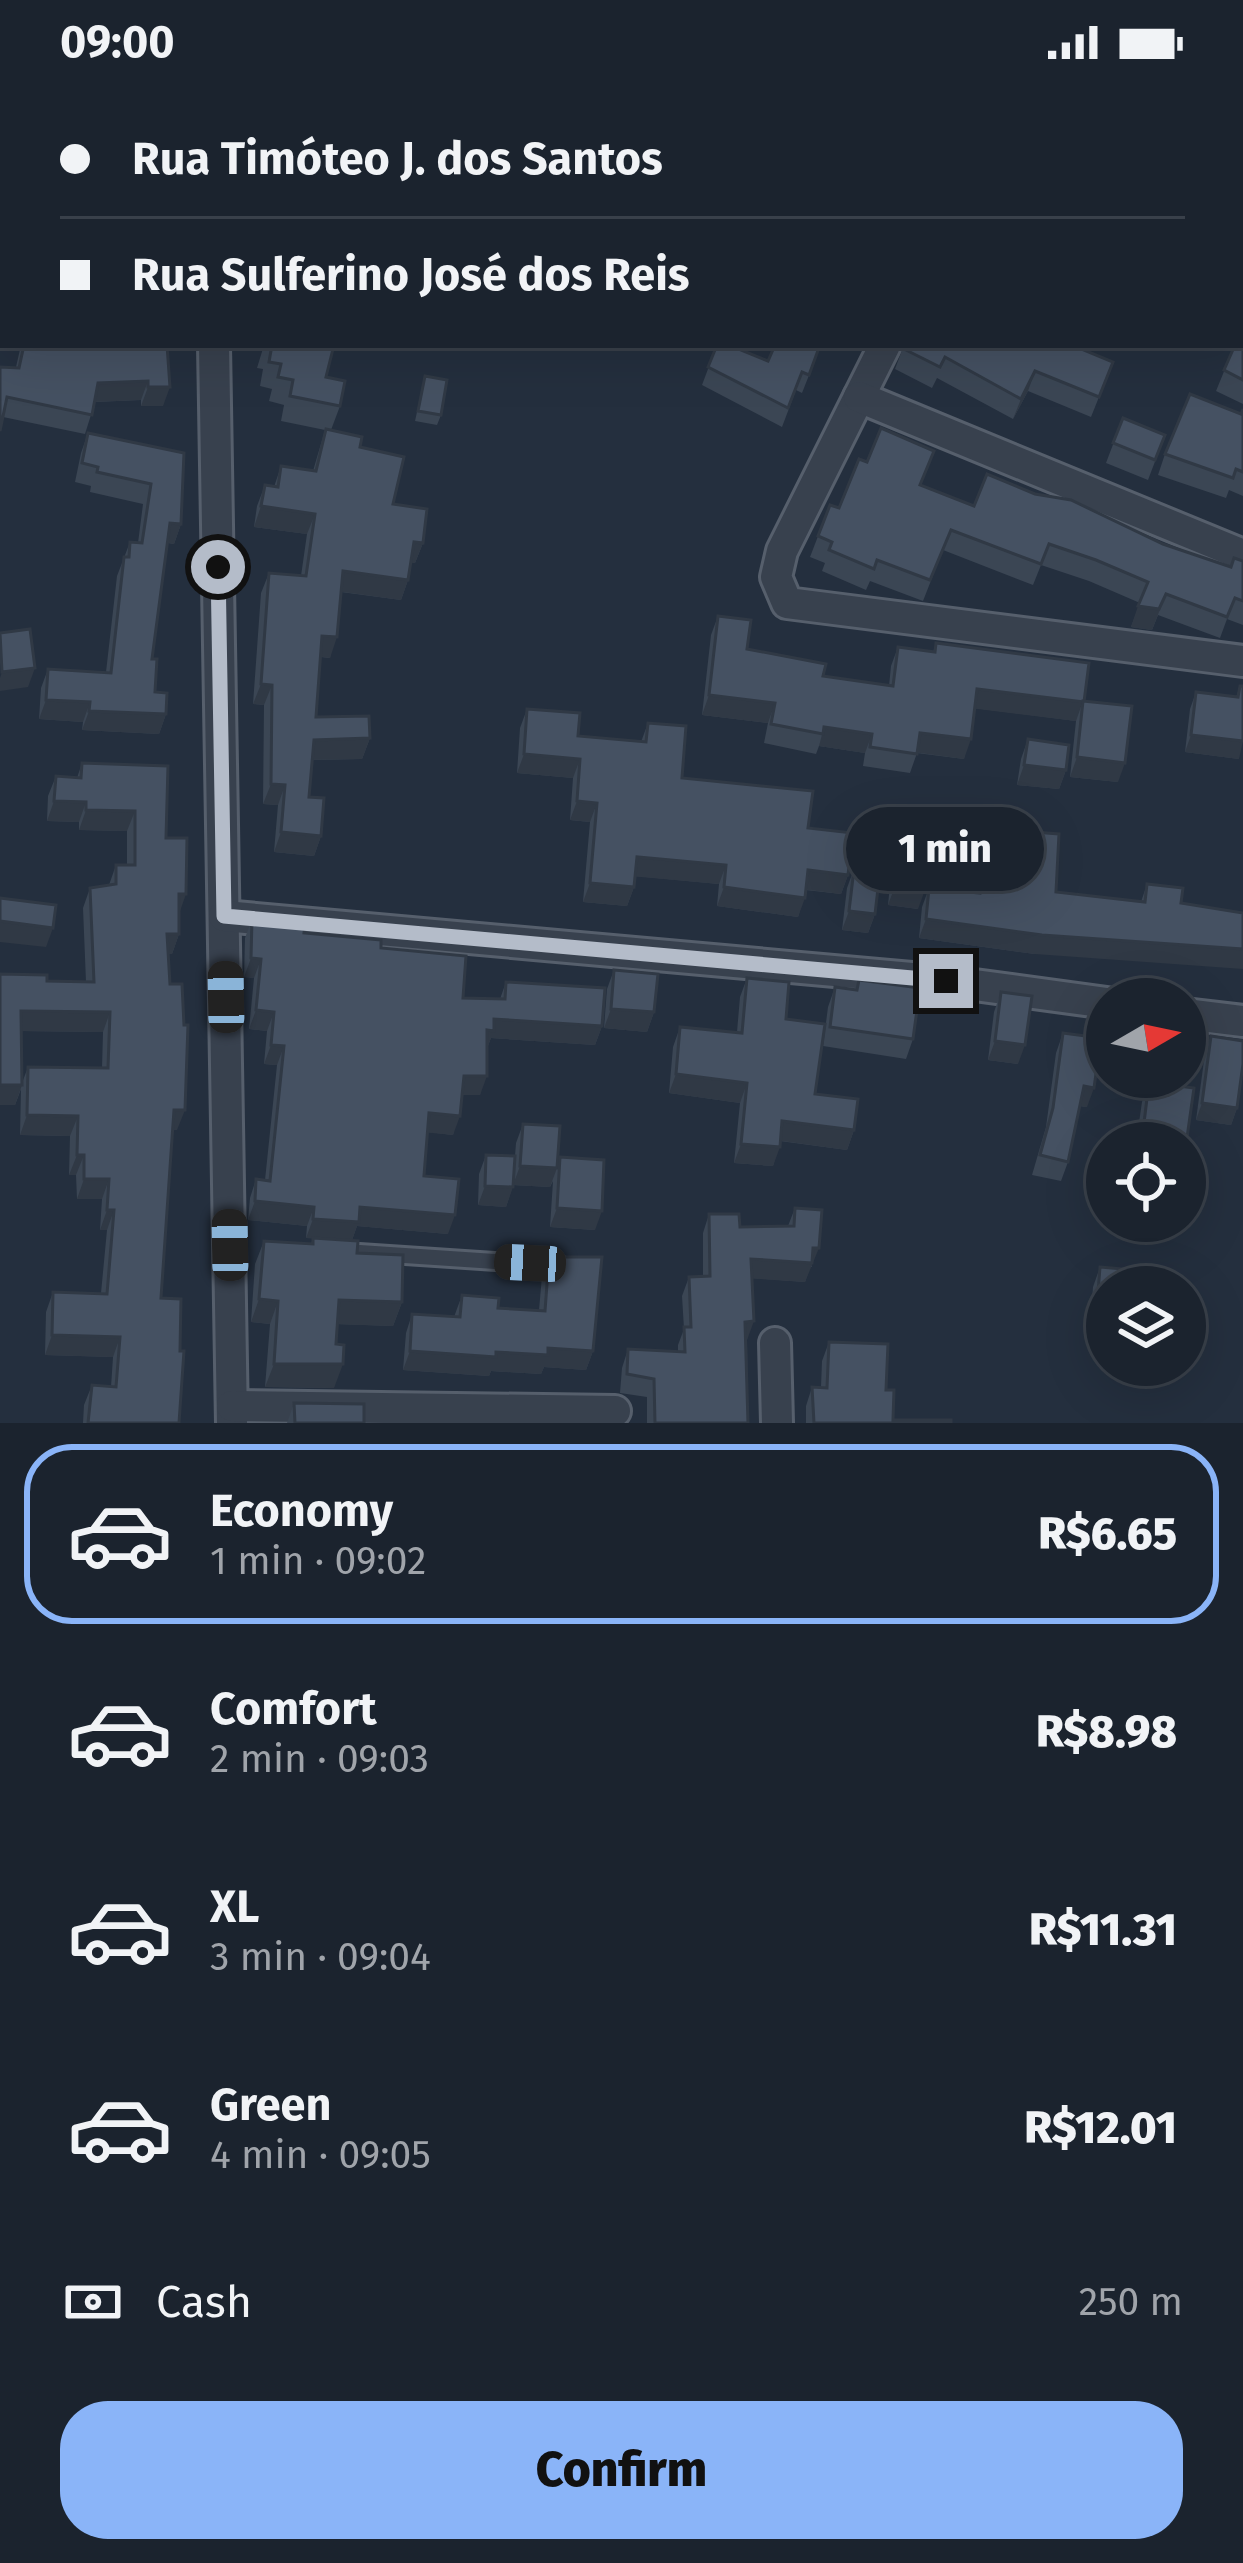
<!DOCTYPE html>
<html lang="en">
<head>
<meta charset="utf-8">
<style>
	:root { --surface:#1b232e; --page:#282f3a; --text:#f1f3f6; --muted:#a0a4aa; --line:#39404a; --accent:#8ab4f8 }
	body { margin:0; font-family:"Fira Sans",sans-serif; background:var(--page); color:var(--text); height:100vh; display:flex; flex-direction:column; font-size:45px; white-space:nowrap }
	* { box-sizing:border-box; margin:0 }
	p { font-size:39px; color:var(--muted) }
	.icon { flex:none; width:66px; height:66px; fill:none; stroke:currentColor; stroke-width:2; stroke-linecap:round; stroke-linejoin:round }
	.map { position:relative; height:1339px; overflow:hidden }
	.panel { display:flex; flex-direction:column; background:var(--surface); flex:1 }
	.panel>* { flex:none }
	.top-card { position:absolute; left:0px; top:0px; width:1245px; height:264px; box-shadow:0 12px 48px #0002,0 0 0 3px var(--line); display:grid; align-content:center; height:264px; padding:0 60px; background:var(--surface) }
	.needle { width:78px; rotate:81deg }
	.fabs { position:absolute; left:1086px; top:894px; display:grid; gap:24px }
	.fabs a { display:grid; place-items:center; width:120px; height:120px; border-radius:50%; background:var(--surface); box-shadow:0 12px 48px #0002,0 0 0 3px var(--line); font-size:60px }
	.end { position:absolute; width:54px; height:54px; margin:-27px; border:15px solid #b4bcc9; background:#111; box-shadow:0 0 0 6px #111 }
	.from { border-radius:50% }
	.bubble { position:absolute; height:84px; border-radius:42px; background:var(--surface); box-shadow:0 12px 48px #0002,0 0 0 3px var(--line); font-size:39px; font-weight:800; line-height:84px; text-align:center }
	.car { position:absolute; width:36px; height:72px; margin:-36px -18px; border-radius:15px; box-shadow:0 0 9px 3px #0007; background:linear-gradient(#222 24%,#8ab4d8 0 40%,#222 0 76%,#8ab4d8 0 86%,#222 0) }
	.top-card b { display:flex; align-items:center; gap:42px; height:114px; font-size:45px }
	.top-card b+b { border-top:3px solid var(--line) }
	.top-card i { width:30px; height:30px; background:var(--text) }
	ul { padding:21px 0 0; list-style:none }
	li { display:flex; align-items:center; gap:36px; height:180px; margin:0 24px 18px; padding:0 36px; border:6px solid transparent; border-radius:48px }
	li div { flex:1 }
	li b { display:block; font-size:45px }
	li em { font-style:normal; font-weight:800 }
	li.current { border-color:var(--accent) }
	li>.icon { width:108px; height:108px; stroke-width:1.5 }
	.pay { display:flex; align-items:center; gap:30px; height:132px; padding:0 60px; font-size:45px }
	.pay p { margin-inline-start:auto }
	.cta { display:flex; gap:24px; margin-top:auto; padding:24px 60px }
	.cta a { flex:1; height:138px; border-radius:48px; background:var(--accent); color:#111; font-size:48px; font-weight:800; line-height:138px; text-align:center }
	.status { display:flex; justify-content:space-between; align-items:center; height:84px; padding:0 60px; background:var(--surface); direction:ltr }
	.status svg { height:33px; fill:currentColor }
	.map>svg:first-child { display:block }
	.lines { fill:none; stroke-linecap:round; stroke-linejoin:round }
	.lane-casing { stroke:#565f6c; stroke-width:21 }
	.street-casing { stroke:#565f6c; stroke-width:36 }
	.lane { stroke:#38414e; stroke-width:15 }
	.street { stroke:#38414e; stroke-width:30 }
	.wall { fill:#3b4654; fill-rule:evenodd }
	.shaded-wall { fill:#303945 }
	.building { fill:#455162; stroke:#303945; stroke-width:3 }
	.route { stroke:#b4bcc9; stroke-width:15 }
</style>
</head>
<body>
<div class="status"><b>09:00</b><svg viewBox="0 0 49 12"><path d="M0 12V9h3v3zM5 12V6h3v6zM10 12V3h3v9zM15 12V0h3v12zM26 1h20v11H26zM47 4h2v5h-2z"/></svg></div>
<div class="map">
<svg width="1243" height="1339" viewBox="0 0 1243 1339">
	<rect width="100%" height="100%" fill="#242f3e"/>
	<g class="lines">
		<defs>
			<polyline id="lane" points="337,1167 564,1182"/>
			<g id="street">
				<polyline points="210,0 210,3"/>
				<polyline points="875,0 883,3"/>
				<polyline points="1242,146 1243,147"/>
				<polyline points="214,261 232,1339"/>
				<polyline points="885,261 782,467 776,493 787,519 1243,577"/>
				<polyline points="859,313 1243,471"/>
				<polyline points="224,832 945,897 1107,919"/>
				<polyline points="1185,930 1243,937"/>
				<polyline points="775,1259 777,1339"/>
				<polyline points="232,1322 615,1327"/>
			</g>
		</defs>
		<use href="#lane" class="lane-casing"/>
		<use href="#street" class="street-casing"/>
		<use href="#lane" class="lane"/>
		<use href="#street" class="street"/>
	</g>
	<g class="wall">
		<polygon points="627,0 659,0 658,3 635,3"/>
		<polygon points="0,162 3,163 3,212 0,212"/>
		<polygon points="1243,241 1243,320 1216,307"/>
		<polygon points="21,261 167,261 163,322 141,322 141,316 95,318 85,350 3,333 0,283 16,283"/>
		<polygon points="264,261 334,261 326,293 340,322 331,346 360,363 393,420 423,459 415,479 411,478 408,496 401,516 341,508 330,574 321,573 316,633 370,654 362,675 312,676 309,713 321,752 314,772 274,768 278,721 263,720 264,621 253,620 261,509 269,489 301,492 307,450 254,443 257,422 265,401 274,403 281,382 313,387 325,346 281,337 284,321 269,317 272,305 260,302 263,285 257,284"/>
		<polygon points="717,261 768,277 821,261 802,309 796,306 782,343 702,301"/>
		<polygon points="904,261 1113,278 1091,333 1028,307 1013,335 937,294 932,304 895,285"/>
		<polygon points="425,292 441,331 437,341 415,337"/>
		<polygon points="1243,325 1243,412 1229,406 1226,414 1158,391 1165,370 1241,330"/>
		<polygon points="1123,334 1165,351 1148,396 1106,379"/>
		<polygon points="88,349 184,369 181,440 174,460 168,459 152,575 155,608 166,630 159,650 82,646 83,638 39,635 41,604 48,585 106,588 117,492 130,458 138,459 143,420 90,408 91,402 75,398 81,369"/>
		<polygon points="921,401 974,422 1163,460 1231,483 1243,477 1243,541 1227,535 1220,554 1158,531 1152,546 1131,543 1140,519 1089,497 1041,481 1033,501 943,466 923,517 870,497 866,506 822,487 825,479 810,473 830,421 839,424"/>
		<polygon points="718,532 747,565 823,592 889,602 891,582 898,563 933,568 936,559 1084,617 1118,698 1070,693 1076,637 974,624 964,675 917,669 910,689 863,682 865,669 819,662 816,670 764,659 768,639 702,631 711,551"/>
		<polygon points="1240,602 1239,675 1185,668 1190,625 1196,608 1236,613"/>
		<polygon points="527,625 578,652 641,658 648,639 682,694 808,744 848,791 841,810 806,806 798,833 717,822 719,800 635,792 634,803 627,822 583,818 590,738 570,736 573,694 517,689 520,644"/>
		<polygon points="1028,655 1066,686 1059,705 1017,701 1021,675"/>
		<path d="M82,679L166,754L179,830V850L172,870H168L177,1046H173L161,1214L179,1339H83L84,1321L92,1301L111,1303L113,1273L45,1271L46,1228L53,1208L101,1209L107,1146H100L102,1115H77L76,1091H69L70,1052L20,1051L21,1005L15,1021L0,890L47,897L86,898L83,824L90,804L109,801L116,781H127V747L79,746V738L47,737L48,712L56,692L77,694ZM22,947L103,948L102,984L28,983L22,999Z"/>
		<polygon points="1034,748 1056,808 1141,818 1147,800 1183,804 1035,870 919,854 922,823 929,804 977,809 981,798 990,799 994,788 1023,792 1027,767"/>
		<polygon points="900,752 918,825 888,821 893,771"/>
		<polygon points="854,785 875,830 868,849 842,846 847,804"/>
		<polygon points="252,835 304,849 381,864 463,914 500,915 506,898 602,942 595,961 491,954 487,964 480,1011 462,1011 453,1051 428,1048 424,1092 448,1150 357,1142 352,1156 306,1154 307,1142 248,1136 250,1114 256,1095 265,1096 277,981 264,980 267,947 249,945 254,894 244,893 245,854"/>
		<polygon points="614,886 654,928 647,948 604,944 607,905"/>
		<polygon points="747,894 786,935 815,1010 854,1046 847,1066 780,1057 773,1082 734,1079 740,1019 669,1009 673,963 680,943 737,948 740,913"/>
		<polygon points="859,896 913,955 906,975 823,962 828,923 835,903 855,906"/>
		<polygon points="1001,908 1018,980 988,976 994,928"/>
		<polygon points="1063,949 1087,1023 1080,1022 1068,1078 1061,1097 1032,1091 1046,1043 1056,969"/>
		<polygon points="1211,952 1237,1024 1231,1041 1196,1036 1205,969"/>
		<polygon points="1149,998 1185,1059 1136,1059 1142,1018"/>
		<polygon points="523,1040 558,1079 560,1073 595,1146 550,1143 553,1097 550,1103 513,1101 506,1123 478,1121 479,1090 486,1071 515,1072 516,1059"/>
		<polygon points="795,1124 812,1183 810,1183 805,1198 752,1194 747,1256 748,1339 647,1339 647,1313 620,1309 622,1284 628,1265 678,1268 678,1261 684,1245 682,1212 689,1193 703,1193 703,1149 709,1130 740,1143 788,1142"/>
		<polygon points="313,1154 357,1169 402,1218 393,1242 337,1240 334,1304 265,1303 270,1240 251,1238 255,1180 264,1157 311,1160"/>
		<polygon points="549,1173 593,1267 586,1286 544,1283 541,1290 491,1287 489,1292 403,1286 406,1249 412,1230 454,1233 462,1211 498,1224 539,1226 542,1192"/>
		<polygon points="1100,1183 1147,1187 1090,1240 1093,1203"/>
		<polygon points="829,1258 886,1306 893,1336 951,1339 806,1339 806,1322 812,1303 821,1303 822,1277"/>
		<polygon points="294,1319 364,1339 287,1339"/>
	</g>
	<g class="shaded-wall">
		<polygon points="57,0 119,0 118,3 80,3"/>
		<polygon points="1035,287 1028,307 1013,335 1021,315"/>
		<polygon points="148,297 141,316 92,318 98,299"/>
		<polygon points="148,303 170,303 163,322 141,322"/>
		<polygon points="261,422 315,430 307,450 254,443"/>
		<polygon points="170,439 181,440 174,460 163,458"/>
		<polygon points="414,458 423,459 415,479 406,478"/>
		<polygon points="343,487 408,496 401,516 336,507"/>
		<polygon points="1166,510 1152,546 1131,543 1138,522"/>
		<polygon points="322,552 337,553 330,574 315,572"/>
		<polygon points="35,584 28,603 0,607 0,594 2,588"/>
		<polygon points="261,600 272,601 264,621 253,620"/>
		<polygon points="977,605 1083,617 1076,637 970,624"/>
		<polygon points="709,611 775,619 768,639 702,631"/>
		<polygon points="46,616 90,618 83,638 39,635"/>
		<polygon points="89,627 166,630 159,650 82,646"/>
		<polygon points="824,643 872,650 865,669 819,662"/>
		<polygon points="920,649 971,655 964,675 913,668"/>
		<polygon points="1191,651 1243,657 1239,675 1185,668"/>
		<polygon points="370,654 362,675 306,676 314,656"/>
		<polygon points="524,670 580,675 573,694 517,689"/>
		<polygon points="1077,673 1125,679 1118,698 1070,693"/>
		<polygon points="1024,681 1066,686 1059,705 1017,701"/>
		<polygon points="271,700 285,701 278,721 263,720"/>
		<polygon points="54,717 86,718 79,738 47,737"/>
		<polygon points="577,717 597,719 590,738 570,736"/>
		<polygon points="86,726 135,727 127,747 79,746"/>
		<polygon points="281,748 321,752 314,772 274,768"/>
		<polygon points="637,773 726,781 719,800 630,792"/>
		<polygon points="808,786 848,791 841,810 801,805"/>
		<polygon points="590,799 634,803 627,822 583,818"/>
		<polygon points="895,802 925,806 918,825 888,821"/>
		<polygon points="724,803 805,814 798,833 717,822"/>
		<polygon points="179,810 186,810 179,830"/>
		<polygon points="849,827 875,830 868,849 842,846"/>
		<polygon points="926,835 1243,865 1243,885 1035,870 919,854"/>
		<polygon points="0,837 53,844 46,863 0,858"/>
		<polygon points="167,850 179,850 172,870 160,870"/>
		<polygon points="251,874 261,875 254,894 244,893"/>
		<polygon points="611,925 654,928 647,948 604,944"/>
		<polygon points="256,926 274,928 267,947 249,945"/>
		<polygon points="21,927 110,928 103,948 14,947"/>
		<polygon points="494,935 602,942 595,961 491,954 487,965 487,946"/>
		<polygon points="995,957 1025,961 1018,980 988,976"/>
		<polygon points="271,961 284,962 277,981 264,980"/>
		<polygon points="676,990 747,999 740,1019 669,1009"/>
		<polygon points="464,992 487,992 480,1011 457,1011"/>
		<polygon points="0,1001 22,1001 15,1021 0,1021"/>
		<polygon points="1084,1002 1094,1004 1087,1023 1077,1022"/>
		<polygon points="1202,1019 1237,1024 1231,1041 1196,1036"/>
		<polygon points="174,1026 185,1026 177,1046 167,1046"/>
		<polygon points="429,1029 460,1032 453,1051 422,1048"/>
		<polygon points="27,1031 78,1032 70,1052 20,1051"/>
		<polygon points="782,1037 854,1046 847,1066 775,1056"/>
		<polygon points="1143,1047 1158,1049 1155,1059 1138,1059"/>
		<polygon points="741,1060 780,1063 773,1082 734,1079"/>
		<polygon points="77,1071 84,1071 76,1091 69,1091"/>
		<polygon points="520,1082 557,1084 550,1103 513,1101"/>
		<polygon points="84,1095 109,1095 102,1115 77,1115"/>
		<polygon points="485,1102 513,1103 506,1123 478,1121"/>
		<polygon points="255,1117 314,1123 307,1142 248,1136"/>
		<polygon points="360,1123 455,1131 448,1150 357,1142 352,1156 306,1154 313,1135"/>
		<polygon points="557,1124 602,1127 595,1146 550,1143"/>
		<polygon points="107,1126 114,1126 107,1146 100,1146"/>
		<polygon points="813,1164 819,1164 805,1198 744,1194 751,1175"/>
		<polygon points="259,1215 278,1217 270,1240 251,1238"/>
		<polygon points="339,1216 402,1218 393,1242 331,1240"/>
		<polygon points="1097,1221 1107,1221 1107,1241 1090,1240"/>
		<polygon points="754,1237 747,1256 745,1238"/>
		<polygon points="52,1251 120,1253 113,1273 45,1271"/>
		<polygon points="548,1264 593,1267 586,1286 544,1283 541,1290 491,1287 489,1292 403,1286 410,1267 496,1268"/>
		<polygon points="274,1280 343,1280 334,1304 265,1303"/>
	</g>
	<g class="building">
		<polygon points="13,0 50,0 50,3 14,3"/>
		<rect x="122" y="0" width="44" height="3"/>
		<polygon points="269,0 308,0 307,3 268,3"/>
		<polygon points="392,0 627,0 626,3 391,3"/>
		<polygon points="744,0 772,0 779,3 743,3"/>
		<polygon points="798,0 850,0 859,3 796,3"/>
		<polygon points="1189,0 1230,0 1229,3 1188,3"/>
		<polygon points="0,162 3,163 3,191 0,191"/>
		<polygon points="1243,241 1243,296 1224,286 1235,261 1242,261"/>
		<polygon points="24,261 167,261 170,303 148,303 148,297 98,299 92,331 7,313 0,347 0,283 19,284"/>
		<polygon points="272,261 334,261 326,293 345,297 340,322 290,312 293,296 278,293 281,280 269,278"/>
		<polygon points="717,261 729,261 768,277 775,261 820,261 809,291 802,288 788,324 708,283"/>
		<polygon points="904,261 1072,261 1113,278 1099,313 1035,287 1021,315 945,273 940,283 902,264"/>
		<polygon points="425,292 447,296 441,331 418,327"/>
		<polygon points="1190,310 1241,330 1243,325 1243,388 1236,385 1233,394 1165,370"/>
		<polygon points="1123,334 1165,351 1155,376 1113,359"/>
		<polygon points="881,344 934,367 920,401 974,422 987,390 1035,410 1071,416 1163,460 1231,483 1234,474 1243,477 1243,517 1235,514 1227,533 1166,510 1159,525 1138,522 1148,498 1096,476 1049,460 1041,480 951,446 930,496 877,476 874,485 829,466 832,458 818,452 830,421 839,424 859,375 867,378"/>
		<polygon points="326,345 362,353 360,363 404,373 393,420 427,425 423,459 414,458 408,496 343,487 337,553 322,552 316,633 369,632 370,654 314,656 309,713 324,714 321,752 281,748 285,701 271,700 272,601 261,600 269,489 306,492 315,430 261,422 265,401 278,403 281,382 316,387"/>
		<polygon points="88,349 184,369 181,440 170,439 152,575 157,575 155,608 167,609 166,630 89,627 90,618 46,616 48,585 111,589 124,473 129,473 130,458 142,459 151,400 97,388 98,383 82,379"/>
		<polygon points="718,532 751,536 747,565 826,580 823,592 893,602 898,563 935,568 936,559 1089,579 1084,618 977,605 971,655 920,649 917,670 870,663 872,650 824,643 823,650 771,640 775,619 709,611"/>
		<polygon points="30,545 35,584 2,588 0,549"/>
		<polygon points="1240,602 1243,602 1243,657 1191,651 1196,608 1238,613"/>
		<polygon points="1083,617 1132,622 1125,679 1077,673"/>
		<polygon points="527,625 580,629 578,652 646,658 648,639 686,642 682,694 813,707 808,744 853,749 848,791 808,786 805,814 724,803 726,781 637,773 634,803 590,799 597,719 577,717 580,675 524,670"/>
		<polygon points="1028,655 1069,661 1066,686 1024,681"/>
		<polygon points="82,679 168,682 166,754 187,754 186,810 179,810 179,850 167,850 170,900 182,900 184,941 188,941 185,1026 174,1026 161,1214 181,1215 180,1267 184,1267 179,1339 88,1339 92,1301 116,1303 120,1253 52,1251 53,1208 107,1210 114,1126 107,1126 109,1095 84,1095 84,1071 77,1071 78,1032 27,1031 28,983 108,984 110,928 21,927 22,1001 0,1001 0,890 47,891 47,897 94,898 90,804 116,800 116,781 135,781 135,727 86,726 86,718 54,717 56,692 81,694"/>
		<polygon points="1034,748 1059,750 1056,808 1145,818 1147,800 1183,804 1181,819 1243,829 1243,865 1042,851 926,835 929,804 980,809 981,798 993,799 994,788 1027,793"/>
		<polygon points="900,752 931,756 925,806 895,802"/>
		<polygon points="854,785 880,788 875,830 849,827"/>
		<polygon points="0,814 56,821 53,844 0,837"/>
		<polygon points="252,835 305,839 304,849 381,856 381,864 466,872 463,914 505,915 506,898 605,904 602,942 494,935 494,947 487,946 487,992 464,992 460,1032 429,1029 424,1092 459,1095 455,1131 360,1123 359,1138 313,1135 314,1123 255,1117 256,1095 270,1097 284,962 271,961 274,928 256,926 261,875 251,874"/>
		<polygon points="614,886 658,890 654,928 611,925"/>
		<polygon points="747,894 789,898 786,935 825,940 815,1010 858,1015 854,1046 782,1037 780,1063 741,1060 747,999 676,990 680,943 742,949"/>
		<polygon points="859,896 920,904 913,955 830,943 835,903 857,906"/>
		<polygon points="1001,908 1032,912 1025,961 995,957"/>
		<polygon points="1063,949 1101,954 1094,1004 1084,1002 1068,1078 1040,1071 1053,1024"/>
		<polygon points="1211,952 1243,957 1243,980 1237,1024 1202,1019"/>
		<polygon points="1149,998 1194,1004 1185,1068 1185,1059 1157,1059 1158,1049 1143,1047"/>
		<polygon points="523,1040 560,1042 557,1084 520,1082"/>
		<polygon points="486,1071 515,1072 513,1103 485,1102"/>
		<polygon points="560,1073 604,1076 602,1127 557,1124"/>
		<polygon points="795,1124 822,1126 819,1164 813,1164 812,1179 751,1175 754,1237 745,1238 748,1339 655,1339 654,1295 627,1290 628,1265 685,1268 684,1243 691,1243 689,1193 710,1192 709,1130 739,1130 740,1143 794,1142"/>
		<polygon points="313,1154 358,1157 357,1169 403,1171 402,1218 339,1216 336,1260 344,1261 343,1280 274,1280 278,1217 259,1215 264,1157 313,1160"/>
		<polygon points="549,1173 602,1173 593,1267 548,1264 548,1271 496,1268 496,1273 410,1267 412,1230 460,1233 462,1211 499,1214 498,1224 545,1227"/>
		<polygon points="1100,1183 1147,1187 1146,1203 1107,1203 1107,1221 1097,1221"/>
		<polygon points="829,1258 888,1260 886,1306 894,1306 893,1336 951,1336 951,1339 814,1339 812,1303 827,1304"/>
		<polygon points="294,1319 364,1320 364,1339 295,1339"/>
	</g>
	<g class="lines">
		<polyline class="route" points="218,483 224,832 946,897"/>
	</g>
</svg>
<div class="fabs">
<a><svg class="needle" viewBox="-14 -14 28 28"><path d="M0-13l5 13h-10z" fill="#e53935"/><path d="M0 13l5-13h-10z" fill="#a0a4aa"/></svg></a>
<a><svg class="icon" aria-label="locate" viewBox="0 0 24 24"><circle cx="12" cy="12" r="6"/><path d="M12 2v4M12 18v4M2 12h4M18 12h4"/></svg></a>
<a><svg class="icon" aria-label="layers" viewBox="0 0 24 24"><path d="M12 4l9 5-9 5-9-5zM3 14l9 5 9-5"/></svg></a>
</div>
<i class="end from" style="left:218px;top:483px"></i>
<i class="end" style="left:946px;top:897px"></i>
<div class="bubble" style="left:846px;top:723px;width:198px">1 min</div>
<i class="car" style="left:226px;top:913px;rotate:359deg"></i>
<i class="car" style="left:230px;top:1161px;rotate:359deg"></i>
<i class="car" style="left:530px;top:1179px;rotate:273deg"></i>
<div class="top-card">
<b><i class="from"></i>Rua Timóteo J. dos Santos</b>
<b><i></i>Rua Sulferino José dos Reis</b>
</div>
</div>
<section class="panel">
<ul>
<li class="current"><svg class="icon" aria-label="car" viewBox="0 0 24 24"><path d="M5 17H2v-5l4-1 3-4h7l3 4 3 1v5h-3M9 17h6M6 11h13"/><circle cx="7" cy="17" r="2"/><circle cx="17" cy="17" r="2"/></svg><div><b>Economy</b><p>1 min · 09:02</p></div><em>R$6.65</em></li>
<li><svg class="icon" aria-label="car" viewBox="0 0 24 24"><path d="M5 17H2v-5l4-1 3-4h7l3 4 3 1v5h-3M9 17h6M6 11h13"/><circle cx="7" cy="17" r="2"/><circle cx="17" cy="17" r="2"/></svg><div><b>Comfort</b><p>2 min · 09:03</p></div><em>R$8.98</em></li>
<li><svg class="icon" aria-label="car" viewBox="0 0 24 24"><path d="M5 17H2v-5l4-1 3-4h7l3 4 3 1v5h-3M9 17h6M6 11h13"/><circle cx="7" cy="17" r="2"/><circle cx="17" cy="17" r="2"/></svg><div><b>XL</b><p>3 min · 09:04</p></div><em>R$11.31</em></li>
<li><svg class="icon" aria-label="car" viewBox="0 0 24 24"><path d="M5 17H2v-5l4-1 3-4h7l3 4 3 1v5h-3M9 17h6M6 11h13"/><circle cx="7" cy="17" r="2"/><circle cx="17" cy="17" r="2"/></svg><div><b>Green</b><p>4 min · 09:05</p></div><em>R$12.01</em></li>
</ul>
<div class="pay"><svg class="icon" aria-label="cash" viewBox="0 0 24 24"><path d="M3 7h18v10H3z"/><circle cx="12" cy="12" r="2"/></svg>Cash<p>250 m</p></div>
<div class="cta"><a>Confirm</a></div>
</section>
</body>
</html>
